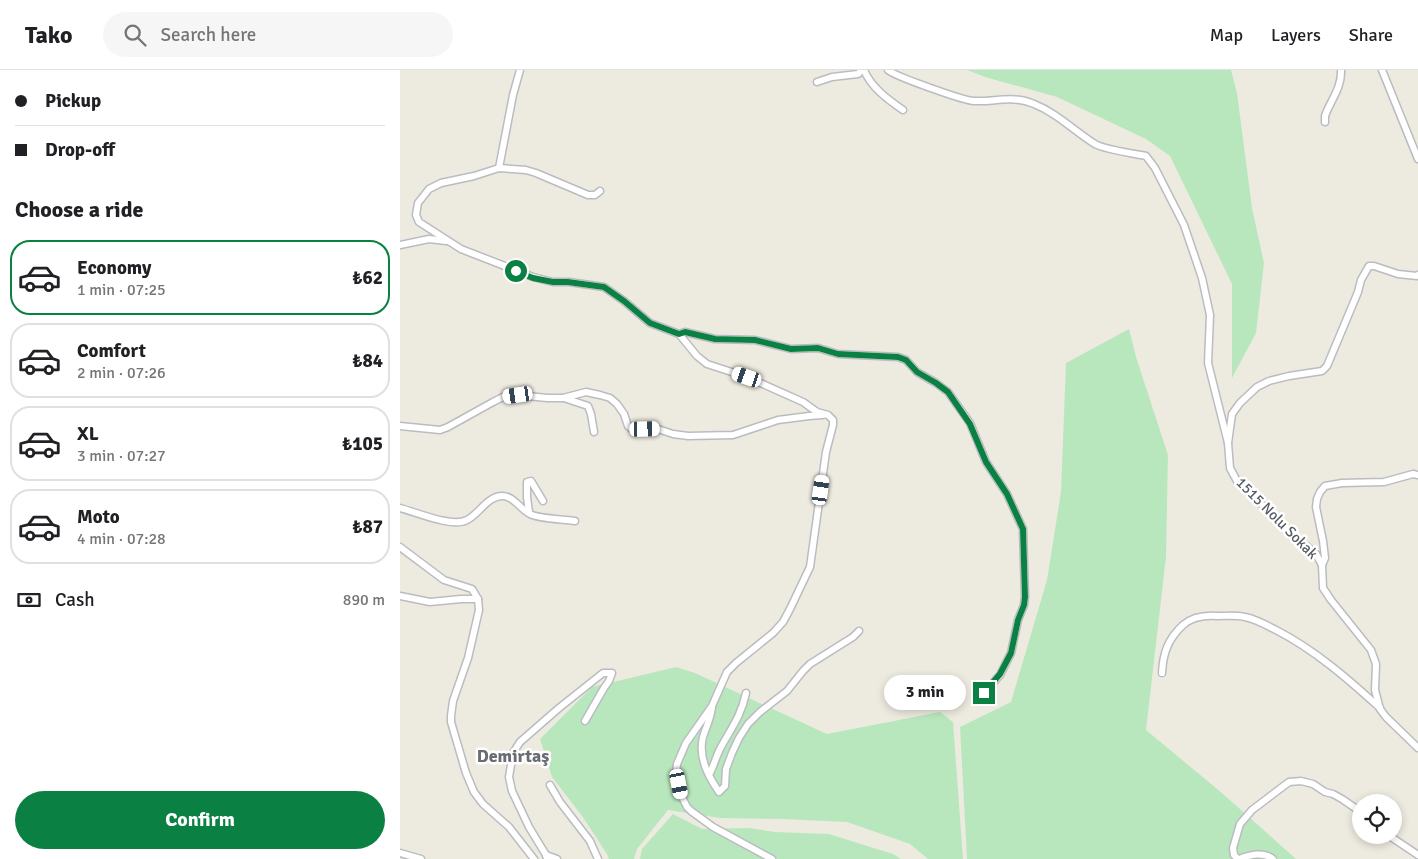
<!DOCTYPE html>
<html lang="en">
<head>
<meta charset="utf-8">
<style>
	:root { --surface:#fff; --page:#f6f6f6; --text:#202124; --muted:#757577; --line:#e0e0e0; --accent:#0b8043 }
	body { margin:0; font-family:Signika,sans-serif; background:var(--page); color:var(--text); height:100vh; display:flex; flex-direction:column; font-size:19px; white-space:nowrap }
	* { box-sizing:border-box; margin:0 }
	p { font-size:16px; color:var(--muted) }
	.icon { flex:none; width:28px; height:28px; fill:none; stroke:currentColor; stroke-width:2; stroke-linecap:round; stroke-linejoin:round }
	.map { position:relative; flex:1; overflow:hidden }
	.details { display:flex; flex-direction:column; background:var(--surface); width:400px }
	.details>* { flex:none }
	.banner { display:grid; align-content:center; height:110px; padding:0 15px; background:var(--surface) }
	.controls { position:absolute; left:952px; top:724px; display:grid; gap:10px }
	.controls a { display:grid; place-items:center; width:50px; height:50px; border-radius:50%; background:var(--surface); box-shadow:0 2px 8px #0003; font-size:25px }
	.end { position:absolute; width:22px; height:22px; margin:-11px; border:6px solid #0b8043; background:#fff; box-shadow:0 0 0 2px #fff }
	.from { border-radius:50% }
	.bubble { position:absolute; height:35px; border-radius:18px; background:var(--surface); box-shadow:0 2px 8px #0003; font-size:16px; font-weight:700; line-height:35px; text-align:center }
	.car { position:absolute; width:15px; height:30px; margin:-15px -8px; border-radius:6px; box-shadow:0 0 4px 1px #0007; background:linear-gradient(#fff 24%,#345 0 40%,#fff 0 76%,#345 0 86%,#fff 0) }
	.banner b { display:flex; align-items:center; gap:18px; height:48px; font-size:19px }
	.banner b+b { border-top:1px solid var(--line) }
	.banner i { width:12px; height:12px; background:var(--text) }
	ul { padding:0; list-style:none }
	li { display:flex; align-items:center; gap:15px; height:75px; margin:0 10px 8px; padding:0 5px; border:2px solid var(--line); border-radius:20px }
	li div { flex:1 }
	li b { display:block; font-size:19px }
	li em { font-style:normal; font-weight:700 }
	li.active { border-color:var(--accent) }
	li>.icon { width:45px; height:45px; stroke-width:1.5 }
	h2 { padding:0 15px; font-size:22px; line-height:60px }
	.pay { display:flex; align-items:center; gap:12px; height:55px; padding:0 15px; font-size:19px }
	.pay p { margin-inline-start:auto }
	.button { display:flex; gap:10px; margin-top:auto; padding:10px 15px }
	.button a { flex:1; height:58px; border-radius:30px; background:var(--accent); color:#fff; font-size:20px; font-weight:700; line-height:58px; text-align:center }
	header { display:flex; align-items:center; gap:30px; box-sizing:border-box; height:70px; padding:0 25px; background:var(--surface); border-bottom:1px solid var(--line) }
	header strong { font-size:24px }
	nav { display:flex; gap:28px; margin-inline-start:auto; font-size:18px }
	.search { width:350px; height:45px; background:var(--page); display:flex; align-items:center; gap:12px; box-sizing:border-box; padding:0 18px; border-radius:28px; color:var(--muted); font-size:19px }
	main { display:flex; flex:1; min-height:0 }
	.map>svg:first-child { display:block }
	.green { fill:#b9e7bd }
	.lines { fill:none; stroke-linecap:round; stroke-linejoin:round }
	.minor-casing { stroke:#babcc2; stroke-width:9 }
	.minor { stroke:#fff; stroke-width:6 }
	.route { stroke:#0b8043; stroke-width:6 }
	.labels { text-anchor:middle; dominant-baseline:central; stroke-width:5; stroke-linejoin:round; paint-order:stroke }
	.street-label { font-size:15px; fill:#585b61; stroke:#fff }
	.quarter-label { font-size:18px; font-weight:bold; fill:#696d73; stroke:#fff }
</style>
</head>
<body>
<header>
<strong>Tako</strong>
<div class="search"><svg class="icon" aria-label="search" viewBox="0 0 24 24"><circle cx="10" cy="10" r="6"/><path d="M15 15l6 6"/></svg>Search here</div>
<nav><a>Map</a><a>Layers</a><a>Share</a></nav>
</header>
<main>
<section class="details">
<div class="banner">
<b><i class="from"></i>Pickup</b>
<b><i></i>Drop-off</b>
</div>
<h2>Choose a ride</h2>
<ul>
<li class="active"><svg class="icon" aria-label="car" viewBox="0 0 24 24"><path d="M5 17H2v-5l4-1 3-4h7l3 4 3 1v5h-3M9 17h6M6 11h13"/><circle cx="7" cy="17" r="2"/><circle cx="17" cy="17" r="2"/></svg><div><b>Economy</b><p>1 min · 07:25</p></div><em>₺62</em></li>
<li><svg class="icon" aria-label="car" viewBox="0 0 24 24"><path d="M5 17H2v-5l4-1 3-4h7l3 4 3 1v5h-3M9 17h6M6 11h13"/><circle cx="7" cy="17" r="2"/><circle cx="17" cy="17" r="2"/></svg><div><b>Comfort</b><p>2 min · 07:26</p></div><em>₺84</em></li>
<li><svg class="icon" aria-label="car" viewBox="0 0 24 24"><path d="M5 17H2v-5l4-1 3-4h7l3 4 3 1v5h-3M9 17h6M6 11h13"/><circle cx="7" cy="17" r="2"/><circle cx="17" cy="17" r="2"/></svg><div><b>XL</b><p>3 min · 07:27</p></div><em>₺105</em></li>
<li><svg class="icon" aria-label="car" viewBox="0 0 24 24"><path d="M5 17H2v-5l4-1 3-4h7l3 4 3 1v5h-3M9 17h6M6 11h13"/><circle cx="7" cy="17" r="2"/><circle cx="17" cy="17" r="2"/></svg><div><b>Moto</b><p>4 min · 07:28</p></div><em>₺87</em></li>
</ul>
<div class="pay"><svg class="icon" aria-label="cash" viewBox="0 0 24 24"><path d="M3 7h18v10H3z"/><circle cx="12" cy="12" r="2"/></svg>Cash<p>890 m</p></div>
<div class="button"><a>Confirm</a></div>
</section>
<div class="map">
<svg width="1018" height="789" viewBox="0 0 1018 789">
	<rect width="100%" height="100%" fill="#edebdf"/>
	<g class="green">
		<polygon points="567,0 831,0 837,23 852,138 864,193 856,263 832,308 832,214 770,86 746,69 657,27 585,7"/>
		<polygon points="729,259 736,287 768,385 766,487 746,660 822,723 896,789 567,789 560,657 611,632 647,510 661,422 666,293"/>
		<polygon points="276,597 295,603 427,664 540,642 553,652 563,789 528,789 510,774 447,752 382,749 320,748 268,740 237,779 234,789 209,789 207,784 182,746 152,707 140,669 192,617"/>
		<polygon points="273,744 302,759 349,758 375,762 429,764 493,784 501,789 240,789 242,779"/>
	</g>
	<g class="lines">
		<defs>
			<g id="minor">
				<path d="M464,0C471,17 487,29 503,40"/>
				<path d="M488,0C494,6 565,31 574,31C595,32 614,25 634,34C657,43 674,61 695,74C703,79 735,84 746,86L755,98L784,155L802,208L810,245L808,293L828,373"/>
				<polyline points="982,0 1018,89"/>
				<polyline points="417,12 432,7 458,4 462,0"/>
				<path d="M925,52V46C930,31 942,18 941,0"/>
				<polyline points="99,98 113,25 120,0"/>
				<polyline points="200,121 195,125 188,125 136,103 126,100 99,98 74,106 41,113 29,119 18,133 16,145 19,152 61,179 133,207 153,212 169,212 204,217 224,231 250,253 279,264 297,286 307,294 347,307 403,332 417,342 428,345 433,350 433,355 426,382 410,497 390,539 383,552 373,563 336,593 327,602 312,636 286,673 277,694 276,703 281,725 287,737 291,741 313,757 372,789"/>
				<polyline points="0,175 29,169 46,171"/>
				<polyline points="279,264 285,262 315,269 355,270 391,279 418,278 438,284 498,287 506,290 517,302 536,313 548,322 570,353 586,392 607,424 623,459 625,527 624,535 618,550 611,583 600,605 584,623"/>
				<polyline points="164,328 188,336 191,344 194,362"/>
				<polyline points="0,356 40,360 48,357 93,332 103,327 118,325 147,328 163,328 186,322 200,325 210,328 217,334 224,344 228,356 232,359 258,359 273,364 288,366 333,365 378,350 409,346 423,345"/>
				<polyline points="1018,405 1013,404 984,412 942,413 925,416 920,422 917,429 916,437 923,471 925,488 922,495 923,518 931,530 971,580 976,594 975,620 980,639 986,647 1018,678"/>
				<path d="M0,438C16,442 52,458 67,450C79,444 87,427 101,426C113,425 120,439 130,444C139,449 163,449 175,451"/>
				<polyline points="129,442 127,427 127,412 131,411 143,431"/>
				<polyline points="0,477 44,510 72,519 78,529 79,540 68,588 53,631 51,646 51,652 66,703 74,722 83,734 109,757 134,789"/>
				<polyline points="922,495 916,484 898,469 837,411 830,398 828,373 832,344 840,333 857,317 869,311 889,306 922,301 927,296 958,222 961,210 969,196 974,196 998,204 1017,206 1018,205"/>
				<polyline points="0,526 30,532 61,529 78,529"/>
				<path d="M762,603C763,583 768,569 783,555C793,546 805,545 818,546C827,546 836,545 845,547C856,549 866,555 876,560C915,580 948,609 980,638"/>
				<path d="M312,637C311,648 306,657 303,667C298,687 308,706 319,722L325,716L326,699L332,683L339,668L348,654L360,642L387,621L403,601L410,594L453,567L459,561"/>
				<path d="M309,705C314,696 316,686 321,677C332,657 341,646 346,623"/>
				<polyline points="150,715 160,732 190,771 198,789"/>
				<polyline points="988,765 1018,785"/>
				<polyline points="0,783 21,789"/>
				<polyline points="146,785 157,789"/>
				<polyline points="147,789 146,785 129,757 112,721 109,707 113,683 120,672 159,638 203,603 212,603 209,611 204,618 185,651"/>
				<polyline points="838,789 834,785 833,778 840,754 852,740 889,712 901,711 913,714 925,722 933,724 942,729 961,742"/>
				<path d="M839,789C850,785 863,781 873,789"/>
			</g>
		</defs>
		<use href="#minor" class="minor-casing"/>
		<use href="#minor" class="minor"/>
	</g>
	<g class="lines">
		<polyline class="route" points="116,201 133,208 153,212 168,212 204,217 224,231 250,253 279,264 285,262 315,269 355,270 391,279 418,278 438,284 498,287 506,290 517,302 536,313 548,322 570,354 586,392 607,424 623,459 625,527 624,535 618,550 611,583 600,604 584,623"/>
	</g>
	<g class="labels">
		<g class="street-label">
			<text transform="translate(877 448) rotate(45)">1515 Nolu Sokak</text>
		</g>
		<g class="quarter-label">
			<text x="113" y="686">Demirtaş</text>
		</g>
	</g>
</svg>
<div class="controls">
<a><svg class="icon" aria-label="locate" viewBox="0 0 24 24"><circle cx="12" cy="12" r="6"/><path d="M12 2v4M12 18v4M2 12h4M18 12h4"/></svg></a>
</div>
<i class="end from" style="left:116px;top:201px"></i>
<i class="end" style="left:584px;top:623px"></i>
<div class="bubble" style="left:484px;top:605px;width:82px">3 min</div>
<i class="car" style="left:347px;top:307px;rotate:289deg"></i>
<i class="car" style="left:118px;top:325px;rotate:262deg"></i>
<i class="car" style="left:245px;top:359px;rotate:89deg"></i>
<i class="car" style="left:421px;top:420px;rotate:8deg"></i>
<i class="car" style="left:279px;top:714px;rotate:169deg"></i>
</div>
</main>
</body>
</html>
